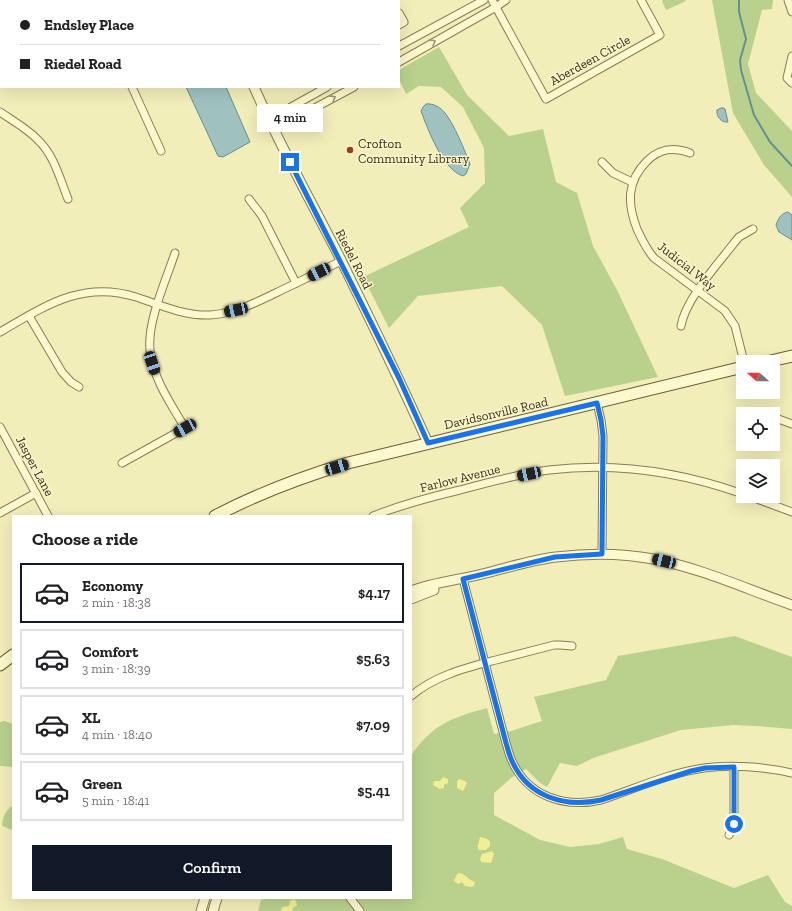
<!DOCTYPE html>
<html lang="en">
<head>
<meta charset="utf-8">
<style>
	:root { --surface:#fff; --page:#f2f2f2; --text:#202124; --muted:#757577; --line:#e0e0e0; --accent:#111827 }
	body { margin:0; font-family:"Zilla Slab",serif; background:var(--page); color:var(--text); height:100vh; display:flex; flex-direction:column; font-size:15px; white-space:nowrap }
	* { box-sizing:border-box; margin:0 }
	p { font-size:13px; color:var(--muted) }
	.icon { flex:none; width:22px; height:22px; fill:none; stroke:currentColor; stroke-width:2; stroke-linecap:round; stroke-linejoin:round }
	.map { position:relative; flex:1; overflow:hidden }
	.panel { position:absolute; left:12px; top:515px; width:400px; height:384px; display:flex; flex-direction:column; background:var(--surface); border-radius:0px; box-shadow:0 4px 16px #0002 }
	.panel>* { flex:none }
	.banner { position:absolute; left:0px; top:0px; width:400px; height:88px; box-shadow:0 4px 16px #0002; display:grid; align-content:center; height:88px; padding:0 20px; background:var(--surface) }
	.needle { width:26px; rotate:290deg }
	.controls { position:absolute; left:736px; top:355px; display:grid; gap:8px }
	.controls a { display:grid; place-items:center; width:44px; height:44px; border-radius:0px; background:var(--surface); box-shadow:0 4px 16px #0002; font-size:20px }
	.end { position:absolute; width:18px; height:18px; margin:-9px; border:5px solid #1a73e8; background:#fff; box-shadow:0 0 0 2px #fff }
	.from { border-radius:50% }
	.bubble { position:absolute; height:28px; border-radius:0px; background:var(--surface); box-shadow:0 4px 16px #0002; font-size:13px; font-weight:600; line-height:28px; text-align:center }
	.car { position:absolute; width:12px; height:24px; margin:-12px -6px; border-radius:5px; box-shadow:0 0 3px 1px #0007; background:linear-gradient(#222 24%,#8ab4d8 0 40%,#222 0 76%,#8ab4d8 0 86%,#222 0) }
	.banner b { display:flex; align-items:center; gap:14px; height:38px; font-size:15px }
	.banner b+b { border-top:1px solid var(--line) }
	.banner i { width:10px; height:10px; background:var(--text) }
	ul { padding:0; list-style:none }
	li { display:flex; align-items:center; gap:12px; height:60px; margin:0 8px 6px; padding:0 12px; border:2px solid var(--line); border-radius:0px }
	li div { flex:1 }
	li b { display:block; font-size:15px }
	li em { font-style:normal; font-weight:600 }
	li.active { border-color:var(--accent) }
	li>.icon { width:36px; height:36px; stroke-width:1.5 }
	h2 { padding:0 20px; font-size:18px; line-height:48px }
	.primary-button { display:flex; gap:8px; margin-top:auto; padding:8px 20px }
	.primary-button a { flex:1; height:46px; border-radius:0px; background:var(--accent); color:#fff; font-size:16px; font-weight:600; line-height:46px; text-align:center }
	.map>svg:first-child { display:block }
	.green { fill:#b9d18d }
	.sand { fill:#f2ee93 }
	.water { fill:#9fc2c0; stroke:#66908f }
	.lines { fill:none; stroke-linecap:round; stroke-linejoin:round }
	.stream { stroke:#66908f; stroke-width:2 }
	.minor-casing { stroke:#8a7d53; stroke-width:9 }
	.tertiary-casing { stroke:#8a7d53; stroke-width:11 }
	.secondary-casing { stroke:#6c5d36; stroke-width:13 }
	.minor { stroke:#fcf9ce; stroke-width:7 }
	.tertiary { stroke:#fcf9ce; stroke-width:9 }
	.secondary { stroke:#fcf9ce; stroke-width:11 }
	.oneway { stroke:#9a9474 }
	.route { stroke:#1a73e8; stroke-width:5 }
	.poi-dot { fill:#9f3a1d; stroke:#f9f6ca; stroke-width:1.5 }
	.labels { text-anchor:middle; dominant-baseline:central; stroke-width:3; stroke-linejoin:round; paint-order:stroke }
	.street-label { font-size:13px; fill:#372f19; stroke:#f9f6ca }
	.poi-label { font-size:13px; fill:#372f19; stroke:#f9f6ca; text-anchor:start }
</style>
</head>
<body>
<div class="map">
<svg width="792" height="911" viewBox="0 0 792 911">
	<rect width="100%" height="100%" fill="#f2eeba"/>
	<g class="green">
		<polygon points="663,0 685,0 686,1 666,10 662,1"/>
		<polygon points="712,0 773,0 772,9 762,10 748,64 756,93 792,131 792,197 764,165 733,113"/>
		<polygon points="439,47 467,95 509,136 543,129 556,182 577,193 593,246 617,290 658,377 565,396 542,325 502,286 418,296 389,328 363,277 469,227 460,208 485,183 484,148 463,107 441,87 419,86 406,94 399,79 399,70"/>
		<path d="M735,636L792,657V729L757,726L733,725L681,730L593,758L577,766L560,763L547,787L540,783L526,769L511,778L494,793V815L540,840L570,847L599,844L623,837L627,849L662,859L734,888L768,875L785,902L792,906V911H258L261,900L267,898H411V756C431,725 453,717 487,708L494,734L511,731L542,721L534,697L606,680L618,656Z"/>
		<polygon points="4,721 13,724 13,767 0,766 0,722"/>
		<path d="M13,805V830L2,826C3,816 5,811 13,805Z"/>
	</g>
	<g class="sand">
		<polygon points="443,777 448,779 448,783 444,785 444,788 440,789 433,785 434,781 440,781"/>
		<polygon points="459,779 465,781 467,783 463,791 457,788 457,782"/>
		<polygon points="480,837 485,838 490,841 490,846 486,850 479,850 477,845 478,845"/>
		<polygon points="492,851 494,854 491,863 481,862 480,859 482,854"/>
		<path d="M458,873C462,873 467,876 469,879L475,882L474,886L471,887L465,886L462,882L458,884L455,882L454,880Z"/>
		<polygon points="294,899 296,901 297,905 293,908 292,911 281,911 282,907 289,906 290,901"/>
	</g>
	<g class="water">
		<polygon points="186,87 226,87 250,142 223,157 218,156"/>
		<path d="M426,104C434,103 441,108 445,113C454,124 465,151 470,164L466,174L463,176C443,170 428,130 421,111L423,107Z"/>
		<path d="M721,108H724L725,109L728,122C721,123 716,116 717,110Z"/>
		<path d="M788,212L792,215V240L779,232L776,225C778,219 781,213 788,212Z"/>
	</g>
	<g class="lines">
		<polyline class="stream" points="739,0 739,12 746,39 740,60 741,70 754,115 770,142 792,166"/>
		<defs>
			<g id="minor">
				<polyline points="155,0 155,1"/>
				<polyline points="240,0 241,1"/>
				<polyline points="313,0 314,1"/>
				<polyline points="391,0 392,1"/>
				<polyline points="492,0 546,99 660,35 641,0"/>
				<polyline points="788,0 792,12"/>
				<polyline points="51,1 51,0"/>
				<polyline points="193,1 195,0"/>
				<polyline points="399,13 404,22 399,25"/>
				<polyline points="399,46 484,0"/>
				<polyline points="792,56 787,78 792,83"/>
				<polyline points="399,62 496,7 506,0"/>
				<polyline points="0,83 1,82"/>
				<polyline points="132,87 161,151"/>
				<path d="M0,112C13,121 28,129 38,140C54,155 60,179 68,199"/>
				<polyline points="273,124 291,107 327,87"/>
				<polyline points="272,126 296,118 354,87"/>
				<path d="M690,153C674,147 660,148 647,161C627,181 627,203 637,229C642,240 646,249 654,258L725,311L735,326L744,362"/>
				<polyline points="602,162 613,173 632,182"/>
				<polyline points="249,199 262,216 296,283"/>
				<polyline points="29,316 62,372 71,382 79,387"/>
				<path d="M681,326C685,300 717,265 734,243L739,237L753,229"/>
				<path d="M0,332C45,306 82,280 136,297C160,305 184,316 210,315C238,313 261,300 286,288C305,279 323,270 341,261"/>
				<polyline points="597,403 601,420 603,436 602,554"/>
				<polyline points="773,417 792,424"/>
				<polyline points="0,427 48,516"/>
				<path d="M122,463L185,428C171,404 153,379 150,350C147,322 166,280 175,253"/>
				<polyline points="749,496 792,512"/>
				<polyline points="0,513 36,493"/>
				<path d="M373,516C401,505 430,497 460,490C489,482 519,474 549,470C615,462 681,472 743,494"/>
				<path d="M463,579L506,743C508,749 509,755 512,761C528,797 565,808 601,800C634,789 669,773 704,768C731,764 765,767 792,773"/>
				<path d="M411,696C436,675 466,668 496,660C515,655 534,650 554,645H560L572,646"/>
				<polyline points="729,835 734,824 734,767"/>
				<polyline points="350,898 360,911"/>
			</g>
			<g id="tertiary">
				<polyline points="216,0 216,1"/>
				<path d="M254,87C280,146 312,203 341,260C371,321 400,381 428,443"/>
				<path d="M411,591C434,582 459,580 482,574C507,568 531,560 556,557C588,553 622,553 653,559C701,568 746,589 792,605"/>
				<polyline points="411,599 434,590"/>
				<polyline points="201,911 205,898"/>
				<polyline points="213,911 217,898"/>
			</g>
			<g id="secondary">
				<polyline points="766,362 792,356"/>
				<path d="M215,516C257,494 302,477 348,463L743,367"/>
				<polyline points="0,665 13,655"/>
			</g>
		</defs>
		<use href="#minor" class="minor-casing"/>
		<use href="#tertiary" class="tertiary-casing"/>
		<use href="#secondary" class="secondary-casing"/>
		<use href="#minor" class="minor"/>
		<use href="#tertiary" class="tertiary"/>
		<use href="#secondary" class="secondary"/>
	</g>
	<defs><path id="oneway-chevron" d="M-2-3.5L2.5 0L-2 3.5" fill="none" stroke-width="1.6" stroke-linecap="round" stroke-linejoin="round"/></defs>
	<g class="oneway">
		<use href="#oneway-chevron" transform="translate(433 42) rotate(-29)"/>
		<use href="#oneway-chevron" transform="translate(333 98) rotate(-29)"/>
	</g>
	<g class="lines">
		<path class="route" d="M290,162L399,378L428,443L597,403L601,420L603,436L602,554L555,557L463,579L506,743C508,749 509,755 512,761C528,797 565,808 601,800L691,771L705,768L734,767V824"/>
	</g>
	<circle class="poi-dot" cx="350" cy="150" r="4"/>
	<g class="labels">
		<g class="street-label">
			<text transform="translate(590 60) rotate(-29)">Aberdeen Circle</text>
			<text transform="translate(354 259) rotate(63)">Riedel Road</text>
			<text transform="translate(687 266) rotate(38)">Judicial Way</text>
			<text transform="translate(496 413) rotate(-13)">Davidsonville Road</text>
			<text transform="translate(35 466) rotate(62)">Jasper Lane</text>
			<text transform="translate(460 478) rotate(-14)">Farlow Avenue</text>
		</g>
		<g class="poi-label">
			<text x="358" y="143">Crofton<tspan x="358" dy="15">Community Library</tspan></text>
		</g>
	</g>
</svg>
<div class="controls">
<a><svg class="needle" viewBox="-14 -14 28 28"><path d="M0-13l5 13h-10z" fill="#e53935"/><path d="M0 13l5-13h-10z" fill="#757577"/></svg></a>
<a><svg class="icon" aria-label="locate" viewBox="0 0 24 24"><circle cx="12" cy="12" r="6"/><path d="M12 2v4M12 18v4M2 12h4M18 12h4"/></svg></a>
<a><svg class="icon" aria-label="layers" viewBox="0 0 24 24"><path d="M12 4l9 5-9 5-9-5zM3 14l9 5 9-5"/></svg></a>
</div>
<i class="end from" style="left:734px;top:824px"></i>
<i class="end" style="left:290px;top:162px"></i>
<div class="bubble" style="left:257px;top:104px;width:66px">4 min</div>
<i class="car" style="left:319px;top:272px;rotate:244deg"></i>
<i class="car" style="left:236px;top:310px;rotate:258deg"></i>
<i class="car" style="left:152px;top:363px;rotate:162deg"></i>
<i class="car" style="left:185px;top:428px;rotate:241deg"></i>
<i class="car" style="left:337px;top:467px;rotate:73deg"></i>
<i class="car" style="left:529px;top:474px;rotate:258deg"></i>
<i class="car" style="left:664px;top:561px;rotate:283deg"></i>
<div class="banner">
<b><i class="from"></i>Endsley Place</b>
<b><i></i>Riedel Road</b>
</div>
<section class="panel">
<h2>Choose a ride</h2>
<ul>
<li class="active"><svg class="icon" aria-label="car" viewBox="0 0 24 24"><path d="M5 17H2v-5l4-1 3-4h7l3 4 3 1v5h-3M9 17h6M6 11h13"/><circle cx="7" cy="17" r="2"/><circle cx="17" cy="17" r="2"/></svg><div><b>Economy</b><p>2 min · 18:38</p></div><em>$4.17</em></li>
<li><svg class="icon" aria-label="car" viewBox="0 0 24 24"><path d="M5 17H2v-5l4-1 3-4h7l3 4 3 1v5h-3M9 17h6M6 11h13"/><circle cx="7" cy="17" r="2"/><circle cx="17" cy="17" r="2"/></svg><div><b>Comfort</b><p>3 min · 18:39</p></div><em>$5.63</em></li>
<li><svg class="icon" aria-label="car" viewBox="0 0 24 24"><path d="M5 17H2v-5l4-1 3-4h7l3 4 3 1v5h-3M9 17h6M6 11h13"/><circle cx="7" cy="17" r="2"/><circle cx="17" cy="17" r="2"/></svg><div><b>XL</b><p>4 min · 18:40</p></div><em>$7.09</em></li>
<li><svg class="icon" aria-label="car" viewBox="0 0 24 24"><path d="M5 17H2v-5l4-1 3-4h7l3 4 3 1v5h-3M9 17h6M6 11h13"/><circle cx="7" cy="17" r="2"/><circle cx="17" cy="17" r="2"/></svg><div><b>Green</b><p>5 min · 18:41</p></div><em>$5.41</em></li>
</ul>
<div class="primary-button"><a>Confirm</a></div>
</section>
</div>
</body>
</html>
